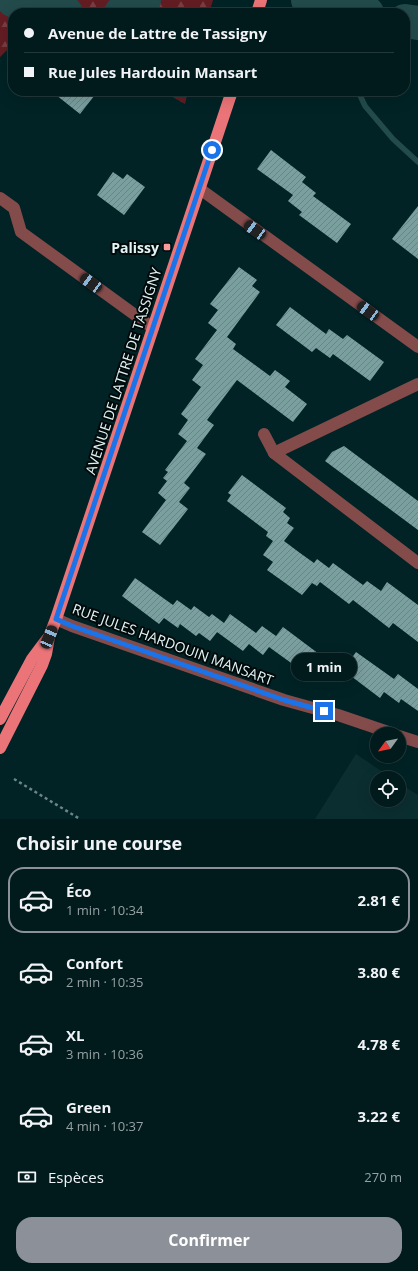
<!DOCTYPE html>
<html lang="fr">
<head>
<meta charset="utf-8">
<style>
	:root { --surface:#011a1c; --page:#0f2729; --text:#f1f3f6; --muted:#96a1a3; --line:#23383b; --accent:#8c9099 }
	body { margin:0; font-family:"Open Sans",sans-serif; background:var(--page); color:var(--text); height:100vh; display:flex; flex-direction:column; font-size:15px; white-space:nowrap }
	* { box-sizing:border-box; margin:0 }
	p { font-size:13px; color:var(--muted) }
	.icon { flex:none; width:22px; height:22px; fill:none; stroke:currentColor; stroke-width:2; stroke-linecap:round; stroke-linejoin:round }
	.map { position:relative; height:819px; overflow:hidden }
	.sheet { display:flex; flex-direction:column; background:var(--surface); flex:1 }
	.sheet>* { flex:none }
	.guide { position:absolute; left:8px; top:8px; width:402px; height:88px; border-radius:16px; box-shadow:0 4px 16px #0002,0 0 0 1px var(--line); display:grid; align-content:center; height:88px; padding:0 16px; background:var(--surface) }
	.needle { width:26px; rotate:237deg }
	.tools { position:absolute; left:370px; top:727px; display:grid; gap:8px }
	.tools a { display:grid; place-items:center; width:36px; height:36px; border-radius:50%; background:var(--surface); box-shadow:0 4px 16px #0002,0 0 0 1px var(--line); font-size:20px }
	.end { position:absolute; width:18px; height:18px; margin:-9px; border:5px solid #1a73e8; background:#fff; box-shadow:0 0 0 2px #fff }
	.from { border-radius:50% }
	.bubble { position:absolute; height:28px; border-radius:14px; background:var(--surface); box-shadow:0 4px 16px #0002,0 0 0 1px var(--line); font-size:13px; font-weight:700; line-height:28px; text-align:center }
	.car { position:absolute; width:12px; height:24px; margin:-12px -6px; border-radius:5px; box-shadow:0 0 3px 1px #0007; background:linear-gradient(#222 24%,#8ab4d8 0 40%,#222 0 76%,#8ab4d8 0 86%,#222 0) }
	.guide b { display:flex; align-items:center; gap:14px; height:38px; font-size:15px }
	.guide b+b { border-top:1px solid var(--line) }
	.guide i { width:10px; height:10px; background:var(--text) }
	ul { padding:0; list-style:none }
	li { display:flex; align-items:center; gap:12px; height:66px; margin:0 8px 6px; padding:0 8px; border:2px solid transparent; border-radius:16px }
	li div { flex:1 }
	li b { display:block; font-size:15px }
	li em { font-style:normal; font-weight:700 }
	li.active { border-color:var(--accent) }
	li>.icon { width:36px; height:36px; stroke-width:1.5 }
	h2 { padding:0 16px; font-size:18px; line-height:48px }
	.pay { display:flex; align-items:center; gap:10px; height:44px; padding:0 16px; font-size:15px }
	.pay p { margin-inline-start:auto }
	.button { display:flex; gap:8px; margin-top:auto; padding:8px 16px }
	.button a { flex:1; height:46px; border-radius:16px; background:var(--accent); color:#fff; font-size:16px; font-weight:700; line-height:46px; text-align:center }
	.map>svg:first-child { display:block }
	.built { fill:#0b2e30 }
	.forest { fill:url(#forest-firs) }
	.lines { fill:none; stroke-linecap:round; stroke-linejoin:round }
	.stream { stroke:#234b4c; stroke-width:5.5 }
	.river { stroke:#234b4c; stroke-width:34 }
	.building { fill:url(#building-hatch) }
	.path { stroke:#6c8688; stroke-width:2.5; stroke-dasharray:3 3; stroke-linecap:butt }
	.minor { stroke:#844b4b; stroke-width:12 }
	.major { stroke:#eb7478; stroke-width:12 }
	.route { stroke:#1a73e8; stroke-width:5 }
	.poi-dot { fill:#f59b9b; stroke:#010a0b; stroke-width:1.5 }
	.labels { text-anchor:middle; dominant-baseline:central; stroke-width:4; stroke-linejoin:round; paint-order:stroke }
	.poi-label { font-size:14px; font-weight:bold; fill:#e2f4f5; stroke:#010a0b; text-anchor:end }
	.street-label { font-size:14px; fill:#e2f4f5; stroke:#010a0b }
</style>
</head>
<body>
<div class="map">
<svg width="418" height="819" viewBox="0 0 418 819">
	<defs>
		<pattern id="forest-firs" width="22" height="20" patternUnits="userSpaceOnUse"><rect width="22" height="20" fill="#631d23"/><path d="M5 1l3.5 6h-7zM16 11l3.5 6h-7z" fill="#793e44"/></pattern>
		<pattern id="building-hatch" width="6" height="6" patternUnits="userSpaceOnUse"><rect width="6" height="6" fill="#7b9e9f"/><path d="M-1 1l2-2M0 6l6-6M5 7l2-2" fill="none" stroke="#6a8486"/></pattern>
	</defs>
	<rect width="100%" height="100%" fill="#012325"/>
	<polygon class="built" points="356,754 392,778 377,778 377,800 399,800 399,783 418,795 418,819 315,819"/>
	<g class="forest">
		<polygon points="0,0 213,0 209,13 13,13 13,44 0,57"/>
		<polygon points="162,91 188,91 185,104"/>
	</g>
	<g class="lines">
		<g class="stream">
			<polyline points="321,0 326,13"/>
			<polyline points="358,91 365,106 393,139 418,162"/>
		</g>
		<g class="river">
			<polyline points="13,0 19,3 66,13"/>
			<polyline points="308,0 367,13"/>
			<polyline points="121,13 128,12 144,0"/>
			<polyline points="405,21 418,23"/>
		</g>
	</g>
	<g class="building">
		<polygon points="51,91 98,91 80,114"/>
		<polygon points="271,150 306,177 302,182 316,193 313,196 351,224 337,243 299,215 302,212 288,201 293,195 257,169"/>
		<polygon points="113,172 123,179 127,174 145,187 124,215 97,195"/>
		<polygon points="418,206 418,259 392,239"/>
		<polygon points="239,267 257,280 252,286 260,292 227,337 236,344 233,349 270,376 275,370 290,381 285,387 307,404 293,422 237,380 207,420 214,425 197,448 206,454 184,483 190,488 179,502 188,509 160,545 142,532 166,500 158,493 167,481 163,478 168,472 165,470 187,441 178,434 188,420 181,414 201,387 192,380 203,365 195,359 217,330 222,334 208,323 218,310 210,304"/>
		<polygon points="290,307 326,334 329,329 343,339 347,335 384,362 370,381 333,354 330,358 316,348 312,352 276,325"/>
		<polygon points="344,446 418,501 418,530 325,461 332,452"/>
		<polygon points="242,475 286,508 283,512 290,518 287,523 294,528 284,541 300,553 314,563 317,559 329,568 333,563 363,585 367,581 381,591 387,582 418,605 418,642 393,623 389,628 353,600 349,604 320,582 317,586 312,583 302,595 267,570 273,562 263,555 273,541 266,536 268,532 227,501 231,495 228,493"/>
		<polygon points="135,578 173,605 177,600 191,610 194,606 209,617 212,614 224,623 230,614 256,633 262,626 276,636 283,627 319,654 305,673 269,647 263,655 249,644 243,651 217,632 218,631 210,641 199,633 196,636 180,624 178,628 164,618 159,624 122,596"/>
		<polygon points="356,652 394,679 398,674 418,689 418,711 401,699 399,703 384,692 380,698 343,670"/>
	</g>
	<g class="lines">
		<polyline class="path" points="14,779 80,819"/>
		<g class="minor">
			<polyline points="200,189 418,347"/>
			<polyline points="0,198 14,208 21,232 153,328"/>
			<polyline points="418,384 274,453 418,563"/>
			<polyline points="264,434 274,453"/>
			<polyline points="56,619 72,626 284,700 338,715 394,734"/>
			<polyline points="399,736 418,742"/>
		</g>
		<g class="major">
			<polyline points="257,13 261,0"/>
			<polyline points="0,719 32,659 47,639"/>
			<polyline points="0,748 42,665 46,654 49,637 56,619 232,91"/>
		</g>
	</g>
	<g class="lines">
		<polyline class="route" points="212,150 56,619 72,626 284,700 324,711"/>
	</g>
	<rect class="poi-dot" x="163" y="243" width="8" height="8" rx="2"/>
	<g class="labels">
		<g class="poi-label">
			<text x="159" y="247">Palissy</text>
		</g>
		<g class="street-label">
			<text transform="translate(123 371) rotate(-72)">AVENUE DE LATTRE DE TASSIGNY</text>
			<text transform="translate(173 644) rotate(20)">RUE JULES HARDOUIN MANSART</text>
		</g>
	</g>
</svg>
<div class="tools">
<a><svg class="needle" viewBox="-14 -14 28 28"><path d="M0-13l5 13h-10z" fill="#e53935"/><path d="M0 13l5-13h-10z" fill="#96a1a3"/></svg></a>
<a><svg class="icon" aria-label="locate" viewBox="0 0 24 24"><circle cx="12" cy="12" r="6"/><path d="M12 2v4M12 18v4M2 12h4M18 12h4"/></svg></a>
</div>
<i class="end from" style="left:212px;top:150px"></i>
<i class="end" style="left:324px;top:711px"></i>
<div class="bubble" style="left:291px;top:653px;width:66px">1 min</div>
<i class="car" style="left:255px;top:230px;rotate:306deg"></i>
<i class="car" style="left:91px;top:283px;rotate:306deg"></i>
<i class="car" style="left:368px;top:311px;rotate:306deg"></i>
<i class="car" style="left:49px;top:637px;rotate:23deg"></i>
<div class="guide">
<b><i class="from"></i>Avenue de Lattre de Tassigny</b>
<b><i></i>Rue Jules Hardouin Mansart</b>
</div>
</div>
<section class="sheet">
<h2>Choisir une course</h2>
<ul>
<li class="active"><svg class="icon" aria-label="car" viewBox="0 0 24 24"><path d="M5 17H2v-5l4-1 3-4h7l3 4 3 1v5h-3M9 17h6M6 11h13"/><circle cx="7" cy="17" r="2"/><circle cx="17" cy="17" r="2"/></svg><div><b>Éco</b><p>1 min · 10:34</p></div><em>2.81 €</em></li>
<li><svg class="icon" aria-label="car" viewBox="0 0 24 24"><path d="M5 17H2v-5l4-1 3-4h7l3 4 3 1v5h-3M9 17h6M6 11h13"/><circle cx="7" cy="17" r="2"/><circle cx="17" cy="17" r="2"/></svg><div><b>Confort</b><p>2 min · 10:35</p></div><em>3.80 €</em></li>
<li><svg class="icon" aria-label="car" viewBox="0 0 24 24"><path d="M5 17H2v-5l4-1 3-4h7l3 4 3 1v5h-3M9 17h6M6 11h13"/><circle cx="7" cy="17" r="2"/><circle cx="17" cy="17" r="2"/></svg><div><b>XL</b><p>3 min · 10:36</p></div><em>4.78 €</em></li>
<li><svg class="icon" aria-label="car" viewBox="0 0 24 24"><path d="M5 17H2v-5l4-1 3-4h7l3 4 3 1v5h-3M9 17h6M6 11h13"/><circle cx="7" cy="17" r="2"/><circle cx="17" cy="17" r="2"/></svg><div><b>Green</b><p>4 min · 10:37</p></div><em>3.22 €</em></li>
</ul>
<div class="pay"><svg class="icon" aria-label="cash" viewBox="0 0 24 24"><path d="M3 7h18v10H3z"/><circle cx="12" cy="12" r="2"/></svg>Espèces<p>270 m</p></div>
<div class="button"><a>Confirmer</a></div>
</section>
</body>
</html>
